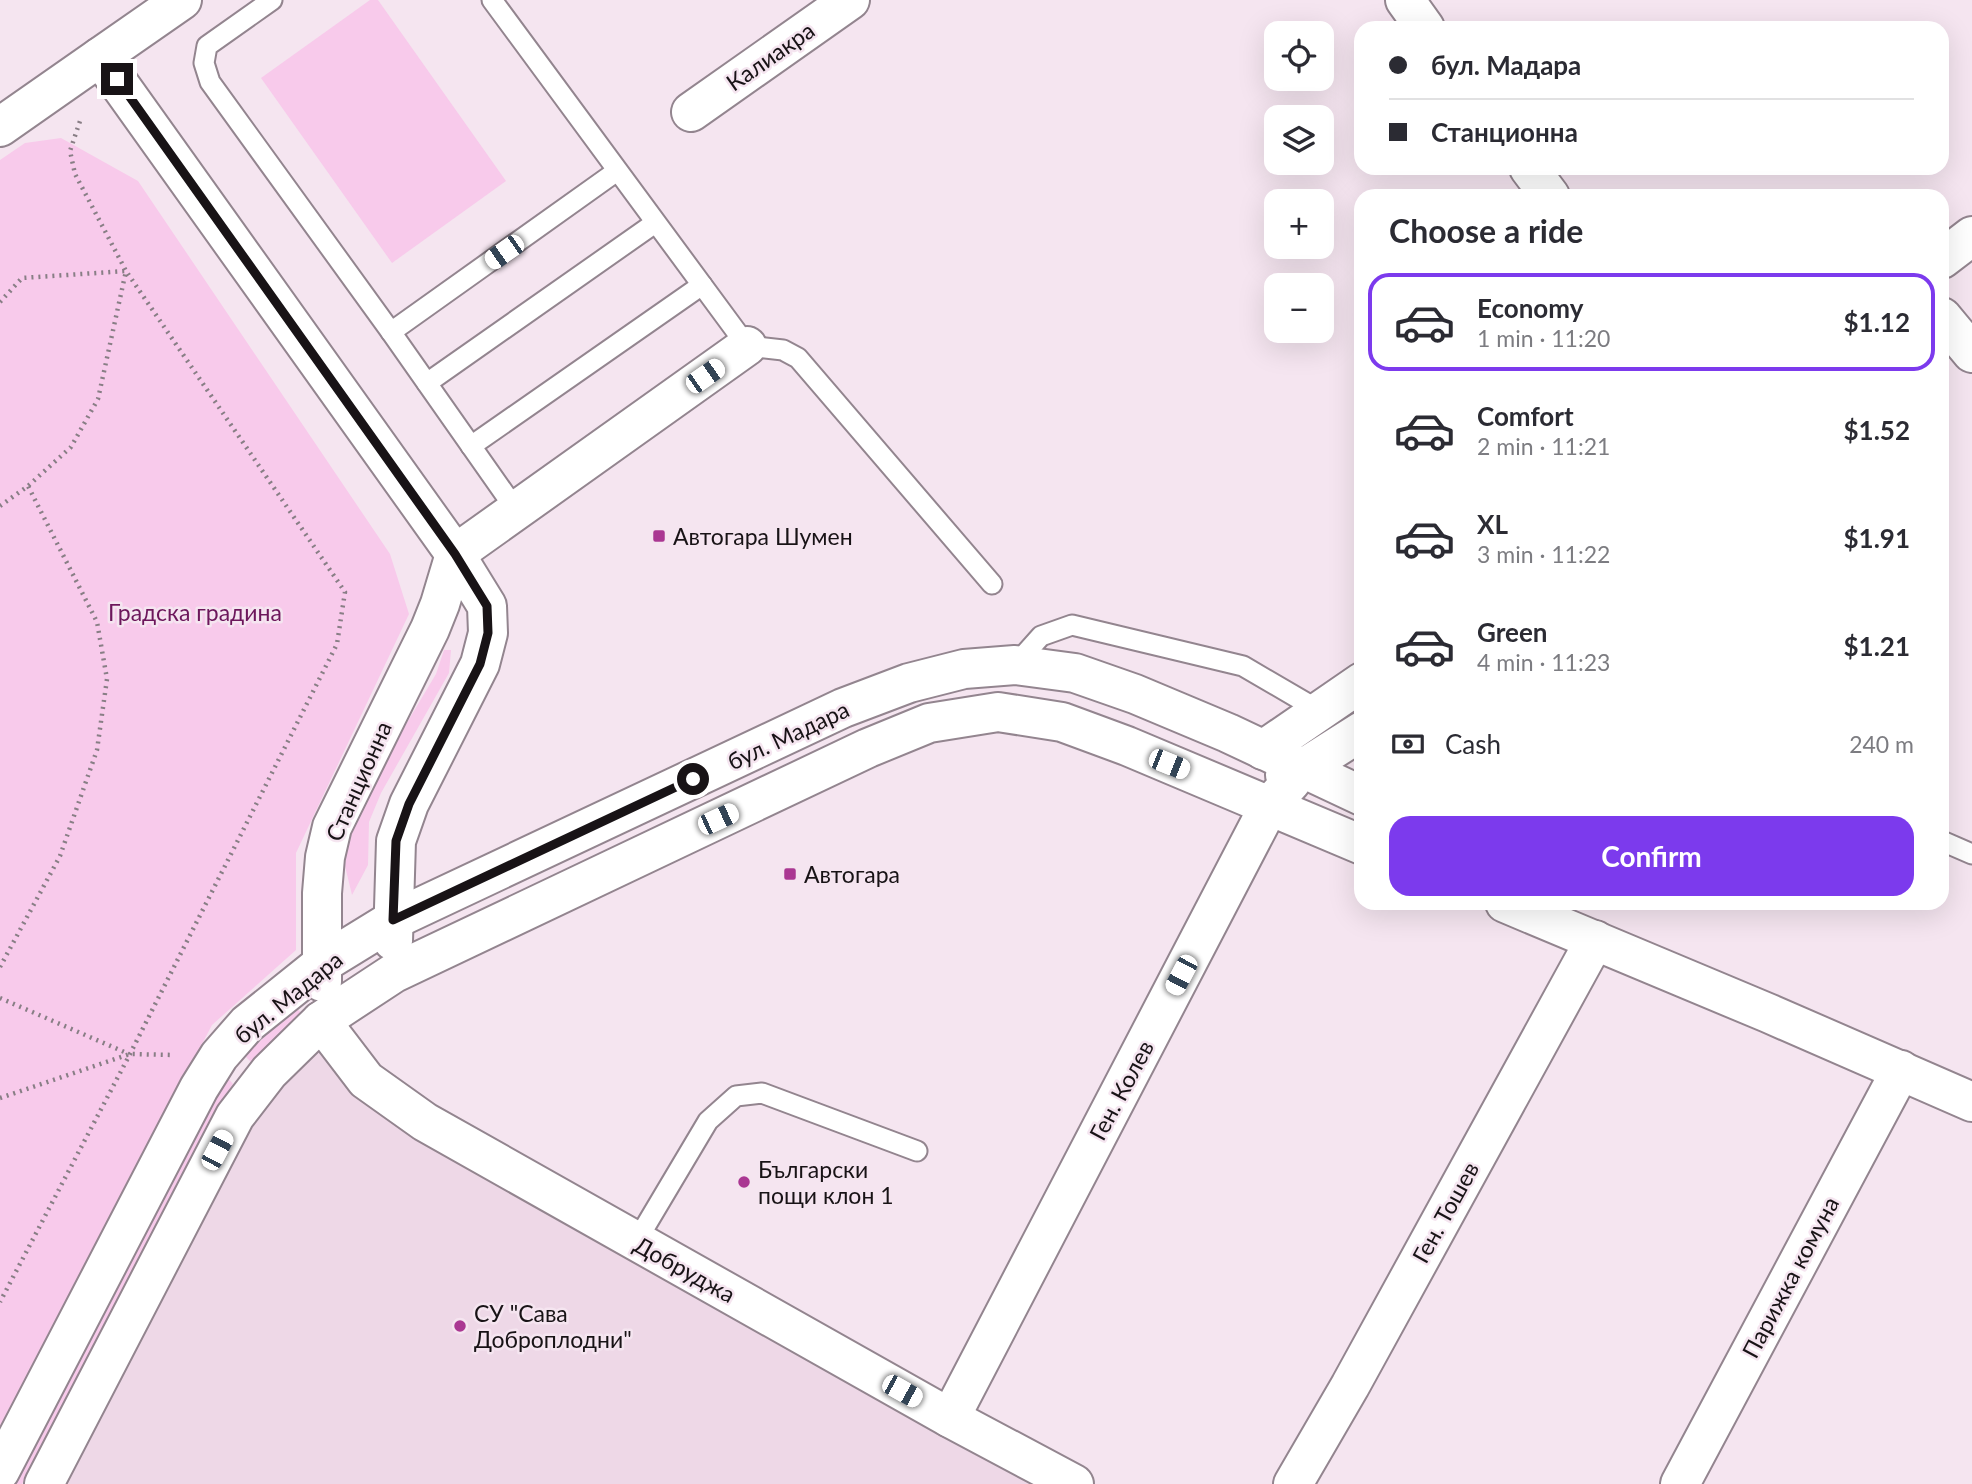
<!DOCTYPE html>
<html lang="en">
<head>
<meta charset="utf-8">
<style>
	:root { --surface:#fff; --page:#f7f7f7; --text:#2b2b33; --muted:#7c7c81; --line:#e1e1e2; --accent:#7c3aed }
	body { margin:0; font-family:Lato,sans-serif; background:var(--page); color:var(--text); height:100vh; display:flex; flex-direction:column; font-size:26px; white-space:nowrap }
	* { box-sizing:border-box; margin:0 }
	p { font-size:23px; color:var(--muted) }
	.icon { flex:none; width:38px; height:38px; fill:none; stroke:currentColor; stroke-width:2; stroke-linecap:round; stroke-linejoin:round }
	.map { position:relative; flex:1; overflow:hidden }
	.panel { position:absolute; left:1354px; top:189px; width:595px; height:721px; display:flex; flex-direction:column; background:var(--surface); border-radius:21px; box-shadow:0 7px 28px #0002 }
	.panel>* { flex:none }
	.banner { position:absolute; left:1354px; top:21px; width:595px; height:154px; border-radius:21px; box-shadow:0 7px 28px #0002; display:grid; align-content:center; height:154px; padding:0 35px; background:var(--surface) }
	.tools { position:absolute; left:1264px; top:21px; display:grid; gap:14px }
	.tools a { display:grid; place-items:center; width:70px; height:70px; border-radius:14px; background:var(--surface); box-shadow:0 7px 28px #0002; font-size:35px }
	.end { position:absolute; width:32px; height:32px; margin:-16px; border:9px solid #181316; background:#fff; box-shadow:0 0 0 4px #fff }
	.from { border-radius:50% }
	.car { position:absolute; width:21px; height:42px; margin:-21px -10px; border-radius:9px; box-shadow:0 0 5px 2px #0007; background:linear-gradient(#fff 24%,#345 0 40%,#fff 0 76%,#345 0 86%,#fff 0) }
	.banner b { display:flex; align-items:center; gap:24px; height:66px; font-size:26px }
	.banner b+b { border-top:2px solid var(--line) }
	.banner i { width:18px; height:18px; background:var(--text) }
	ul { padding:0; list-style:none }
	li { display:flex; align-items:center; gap:21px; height:98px; margin:0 14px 10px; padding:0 21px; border:4px solid transparent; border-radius:21px }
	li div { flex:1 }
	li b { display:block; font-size:26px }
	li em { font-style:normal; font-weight:700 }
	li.current { border-color:var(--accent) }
	li>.icon { width:63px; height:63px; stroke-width:1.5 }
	h2 { padding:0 35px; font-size:32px; line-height:84px }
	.pay { display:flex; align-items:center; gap:18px; height:77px; padding:0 35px; font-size:26px }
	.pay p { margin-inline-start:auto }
	.button { display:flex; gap:14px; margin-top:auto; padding:14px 35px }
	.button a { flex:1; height:80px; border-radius:21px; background:var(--accent); color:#fff; font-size:28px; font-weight:700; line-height:80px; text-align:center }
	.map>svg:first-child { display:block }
	.built { fill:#eed8e7 }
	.green { fill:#f8caeb }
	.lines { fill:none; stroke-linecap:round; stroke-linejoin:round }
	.lane-casing { stroke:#93858f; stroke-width:23 }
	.street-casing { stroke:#93858f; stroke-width:42 }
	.secondary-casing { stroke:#93858f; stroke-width:42 }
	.path { stroke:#887e85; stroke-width:4.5; stroke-dasharray:2 5; stroke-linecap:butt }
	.lane { stroke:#fff; stroke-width:19 }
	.street { stroke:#fff; stroke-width:38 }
	.secondary { stroke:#fff; stroke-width:38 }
	.route { stroke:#181316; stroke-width:9 }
	.poi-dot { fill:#aa3792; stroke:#f5e5f0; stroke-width:2.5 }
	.labels { text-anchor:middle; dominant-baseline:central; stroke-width:5; stroke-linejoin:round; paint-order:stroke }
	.street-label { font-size:23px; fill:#181316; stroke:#f5e5f0 }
	.poi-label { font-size:23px; fill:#181316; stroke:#f5e5f0; text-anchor:start }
	.park-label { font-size:23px; fill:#6d175c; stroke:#f5e5f0 }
</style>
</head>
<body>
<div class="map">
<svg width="1972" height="1484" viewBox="0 0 1972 1484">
	<rect width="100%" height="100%" fill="#f5e5f0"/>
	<polygon class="built" points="321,1021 366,1080 1081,1484 44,1484 208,1167"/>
	<g class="green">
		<polygon points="370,0 378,0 506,181 392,263 261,78"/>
		<polygon points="61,138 138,181 390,554 409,614 296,853 296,950 212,1025 0,1430 0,160 25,143"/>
		<polygon points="444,650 451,650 449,673 381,793 369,822 368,865 352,895 345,866 349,824 371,783 436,674"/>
		<polygon points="295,1007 305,1016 254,1065 245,1056"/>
		<polygon points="226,1076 233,1084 210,1119 22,1484 8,1484"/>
	</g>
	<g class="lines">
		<defs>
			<g id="lane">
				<polyline points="272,0 207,46 204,63 210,82 391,332 516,510"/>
				<polyline points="492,0 747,346 783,350 798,358 992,584"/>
				<polyline points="391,332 617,171"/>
				<polyline points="427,383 655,223"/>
				<polyline points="471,446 702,285"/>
				<polyline points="1015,665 1041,636 1072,625 1243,666 1320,711"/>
				<polyline points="1942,841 1972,854"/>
				<polyline points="636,1242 708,1121 736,1096 762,1093 917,1151"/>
			</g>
			<g id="street">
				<polyline points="1405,0 1425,28"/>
				<polyline points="100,57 182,0"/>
				<polyline points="691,112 850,0"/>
				<polyline points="1529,168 1550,196"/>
				<polyline points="1942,317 1972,353"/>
				<polyline points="455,554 747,346"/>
				<polyline points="321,1021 366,1080 425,1122 950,1418 1074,1484"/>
				<polyline points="950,1418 1269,806 1291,782"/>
				<polyline points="1293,1484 1350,1386 1595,940"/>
				<polyline points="1680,1484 1901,1070"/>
			</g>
			<g id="secondary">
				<polyline points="0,127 100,57 455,554 487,606 488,633 480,664 409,804 396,841 393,941"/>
				<polyline points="1942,259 1972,236"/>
				<polyline points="1263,750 1362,682"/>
				<polyline points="1285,775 1302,769 1362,731"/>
				<polyline points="1505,903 1768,1013 1972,1102"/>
				<polyline points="322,982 322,893 325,857 332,827 430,629 440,604 455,554"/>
				<polyline points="0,1471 199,1088 219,1056 247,1024 323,963 393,920 843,708 909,683 964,669 1015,665 1075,673 1135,694 1228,733 1362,796"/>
				<polyline points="44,1484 235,1116 269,1072 321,1021 394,973 868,748 929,723 998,712 1062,722 1127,746 1362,845"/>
			</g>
		</defs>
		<use href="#lane" class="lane-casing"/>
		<use href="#street" class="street-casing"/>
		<use href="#secondary" class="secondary-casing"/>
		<g class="path">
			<polyline points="0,302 22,278 126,271 345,592 337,644 130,1054 0,1302"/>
			<polyline points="0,506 28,486 71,447 98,399 126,271 75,174 70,151 81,118"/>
			<polyline points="0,967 60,856 97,750 107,679 97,622 28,486"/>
			<polyline points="0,998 129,1054"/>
			<polyline points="0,1098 130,1054 174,1055"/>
		</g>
		<use href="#lane" class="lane"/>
		<use href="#street" class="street"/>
		<use href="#secondary" class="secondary"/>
	</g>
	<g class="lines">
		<polyline class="route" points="117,79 455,554 487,606 488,633 480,664 409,804 396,841 393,920 693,779"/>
	</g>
	<g class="poi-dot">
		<rect x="652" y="529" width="14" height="14" rx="3.5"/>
		<rect x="783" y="867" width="14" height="14" rx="3.5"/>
		<circle cx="744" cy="1182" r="7"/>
		<circle cx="460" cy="1326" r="7"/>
	</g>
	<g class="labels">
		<g class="street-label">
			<text transform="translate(770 56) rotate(-35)">Калиакра</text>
			<text transform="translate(788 735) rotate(-25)">бул. Мадара</text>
			<text transform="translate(358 781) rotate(-66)">Станционна</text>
			<text transform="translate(288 997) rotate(-39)">бул. Мадара</text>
			<text transform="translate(1121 1090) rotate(-62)">Ген. Колев</text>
			<text transform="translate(1445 1212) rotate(-61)">Ген. Тошев</text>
			<text transform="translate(685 1269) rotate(29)">Добруджа</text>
			<text transform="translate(1790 1277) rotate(-62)">Парижка комуна</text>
		</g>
		<g class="poi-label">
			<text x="673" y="536">Автогара Шумен</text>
			<text x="804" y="874">Автогара</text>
			<text x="758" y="1169">Български<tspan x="758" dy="26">пощи клон 1</tspan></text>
			<text x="474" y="1313">СУ "Сава<tspan x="474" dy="26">Доброплодни"</tspan></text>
		</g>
		<g class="park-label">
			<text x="195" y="612">Градска градина</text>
		</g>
	</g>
</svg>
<div class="tools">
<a><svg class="icon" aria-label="locate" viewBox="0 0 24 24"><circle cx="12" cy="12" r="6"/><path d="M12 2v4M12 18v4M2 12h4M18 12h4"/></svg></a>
<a><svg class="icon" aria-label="layers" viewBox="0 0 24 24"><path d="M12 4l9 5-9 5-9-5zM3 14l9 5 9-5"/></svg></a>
<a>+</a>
<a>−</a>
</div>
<i class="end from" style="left:693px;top:779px"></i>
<i class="end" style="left:117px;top:79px"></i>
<i class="car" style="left:504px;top:252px;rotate:235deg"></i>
<i class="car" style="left:705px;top:376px;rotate:55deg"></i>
<i class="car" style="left:1169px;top:764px;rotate:112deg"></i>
<i class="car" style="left:718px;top:819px;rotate:65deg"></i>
<i class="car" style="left:1181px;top:975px;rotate:208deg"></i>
<i class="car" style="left:217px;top:1150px;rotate:28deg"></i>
<i class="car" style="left:902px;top:1391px;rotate:119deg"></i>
<div class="banner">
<b><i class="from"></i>бул. Мадара</b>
<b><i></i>Станционна</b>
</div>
<section class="panel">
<h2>Choose a ride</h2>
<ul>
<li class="current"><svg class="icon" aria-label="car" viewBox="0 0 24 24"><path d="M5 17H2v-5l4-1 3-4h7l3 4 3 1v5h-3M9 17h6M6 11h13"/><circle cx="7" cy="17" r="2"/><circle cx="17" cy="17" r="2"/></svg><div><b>Economy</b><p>1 min · 11:20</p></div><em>$1.12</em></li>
<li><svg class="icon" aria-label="car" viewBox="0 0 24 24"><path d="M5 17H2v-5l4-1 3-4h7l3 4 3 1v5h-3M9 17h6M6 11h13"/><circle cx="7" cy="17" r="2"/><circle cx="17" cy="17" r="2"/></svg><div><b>Comfort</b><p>2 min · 11:21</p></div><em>$1.52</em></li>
<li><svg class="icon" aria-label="car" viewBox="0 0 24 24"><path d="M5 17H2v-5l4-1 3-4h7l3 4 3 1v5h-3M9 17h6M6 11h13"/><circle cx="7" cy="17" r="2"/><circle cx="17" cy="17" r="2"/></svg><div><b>XL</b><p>3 min · 11:22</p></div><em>$1.91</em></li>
<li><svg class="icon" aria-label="car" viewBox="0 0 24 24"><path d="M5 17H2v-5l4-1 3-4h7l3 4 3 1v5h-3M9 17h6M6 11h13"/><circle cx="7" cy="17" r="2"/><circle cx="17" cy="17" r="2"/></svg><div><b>Green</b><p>4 min · 11:23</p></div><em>$1.21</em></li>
</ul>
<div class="pay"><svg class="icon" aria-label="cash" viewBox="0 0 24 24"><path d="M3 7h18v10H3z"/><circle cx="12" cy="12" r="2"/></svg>Cash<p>240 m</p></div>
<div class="button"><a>Confirm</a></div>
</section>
</div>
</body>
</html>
